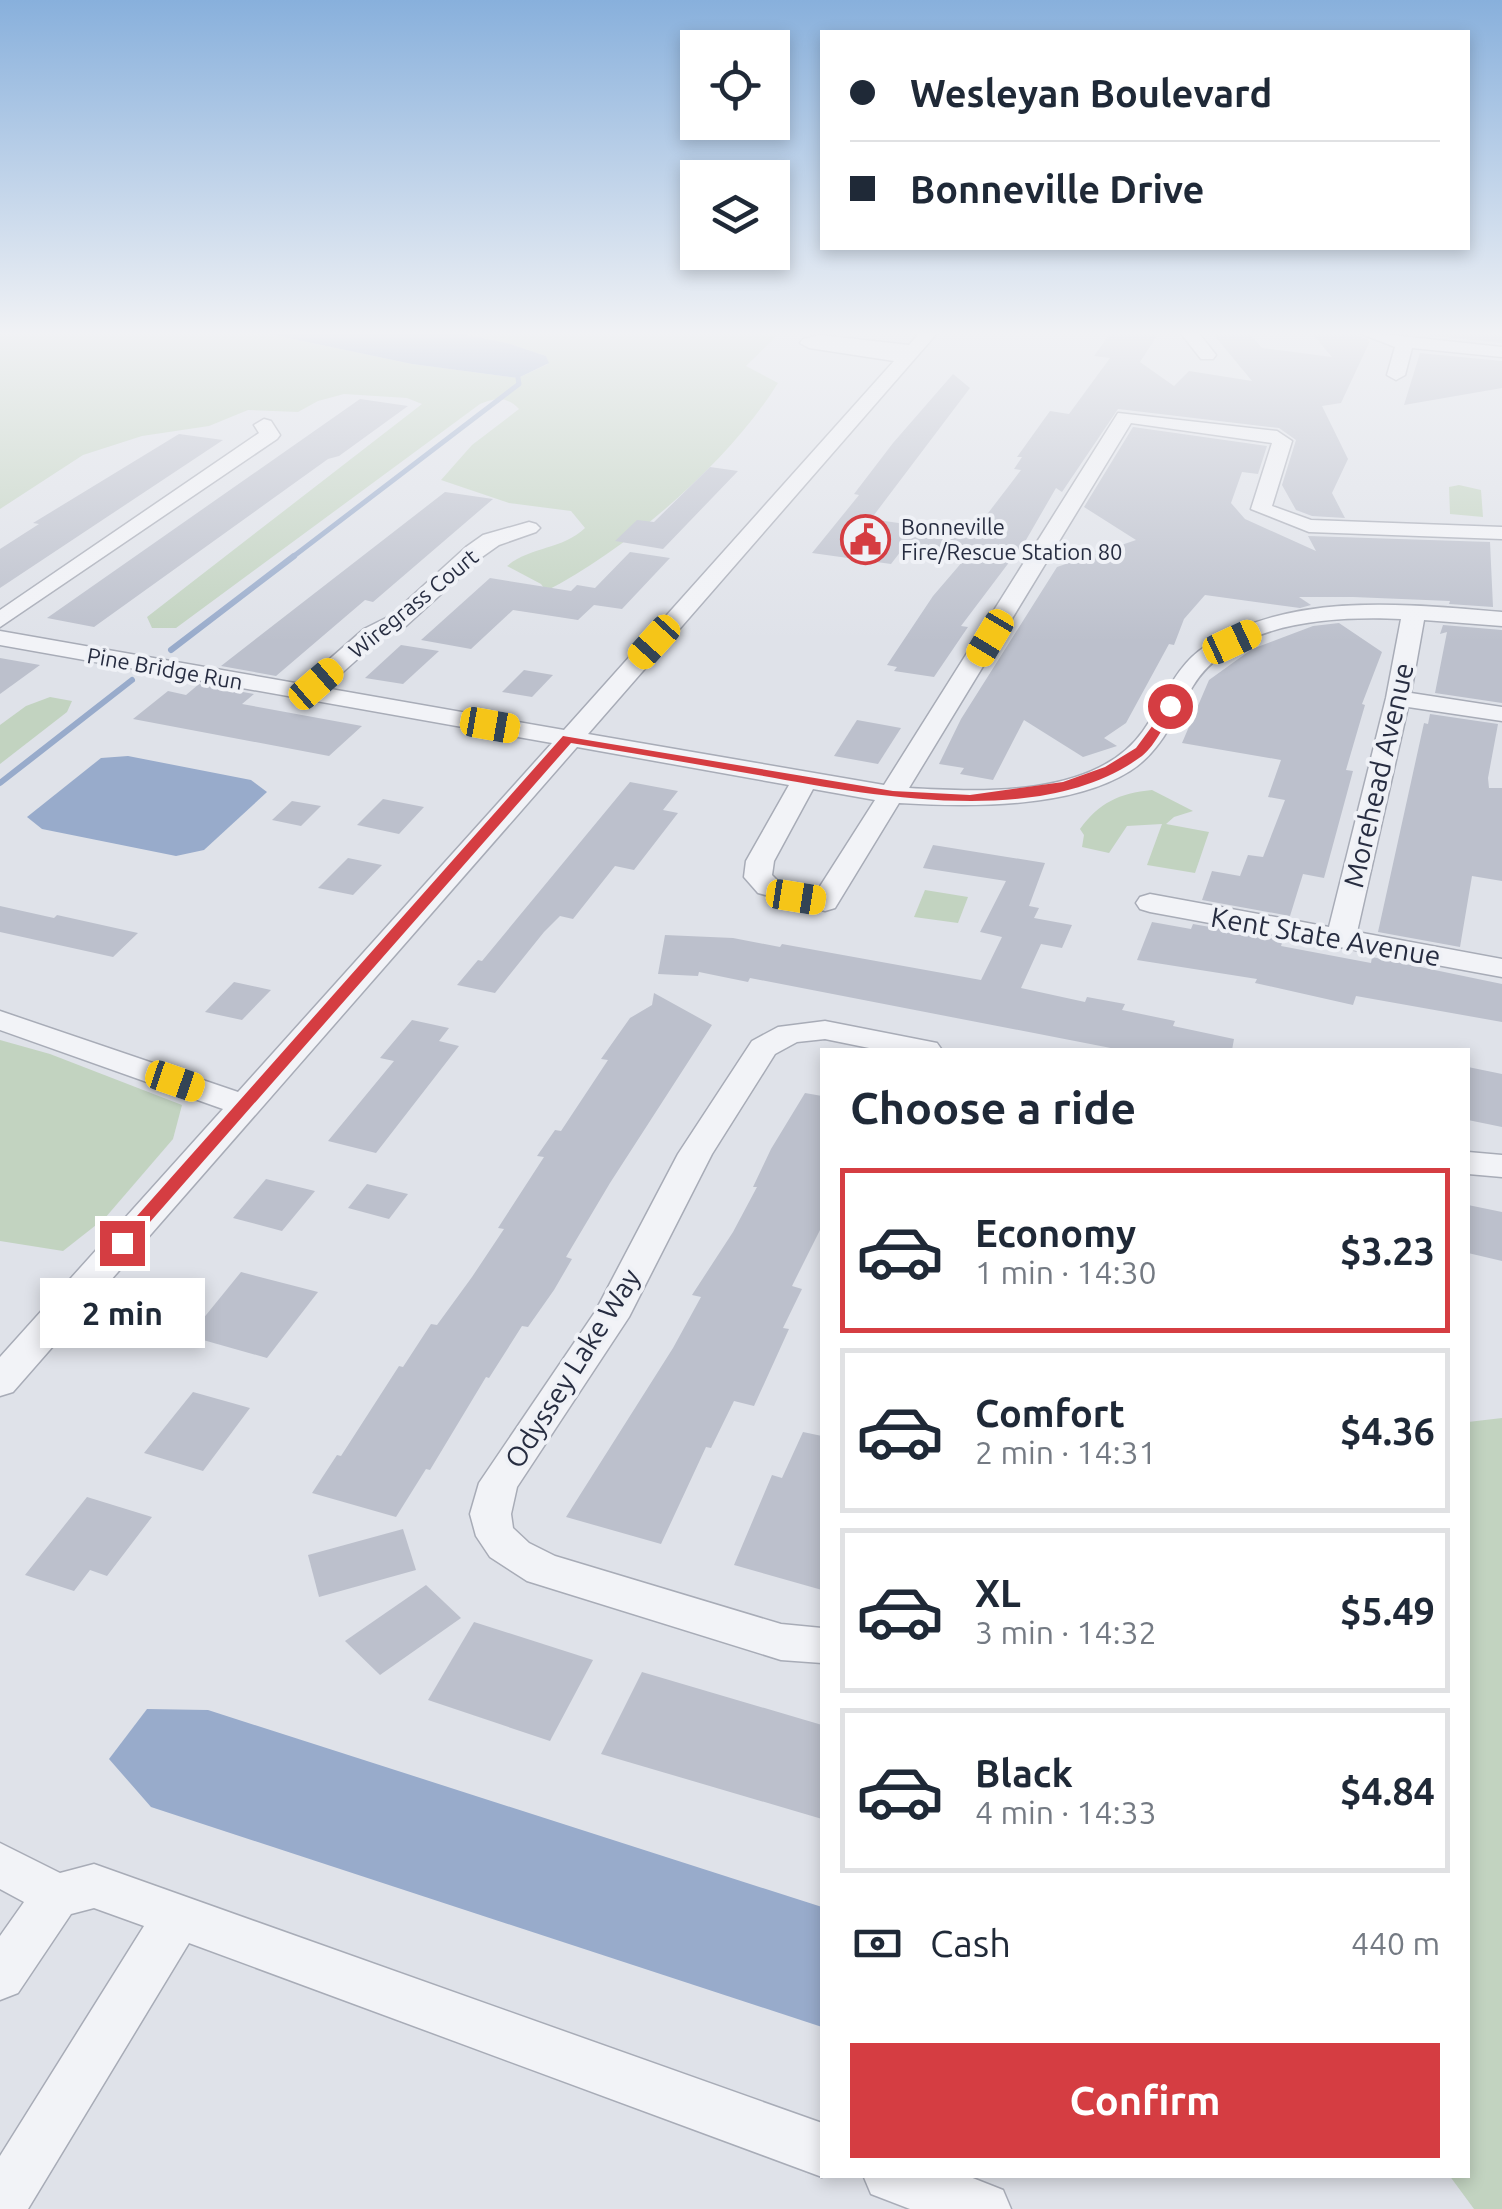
<!DOCTYPE html>
<html lang="en">
<head>
<meta charset="utf-8">
<style>
	:root { --surface:#fff; --page:#f2f2f3; --text:#1f2937; --muted:#747a83; --line:#e0e1e3; --accent:#d53d42 }
	body { margin:0; font-family:Ubuntu,sans-serif; background:var(--page); color:var(--text); height:100vh; display:flex; flex-direction:column; font-size:38px; white-space:nowrap }
	* { box-sizing:border-box; margin:0 }
	p { font-size:32px; color:var(--muted) }
	.icon { flex:none; width:55px; height:55px; fill:none; stroke:currentColor; stroke-width:2; stroke-linecap:round; stroke-linejoin:round }
	.map { position:relative; flex:1; overflow:hidden }
	.panel { position:absolute; left:820px; top:1048px; width:650px; height:1130px; display:flex; flex-direction:column; background:var(--surface); border-radius:0px; box-shadow:0 5px 15px #0003 }
	.panel>* { flex:none }
	.top-card { position:absolute; left:820px; top:30px; width:650px; height:220px; border-radius:0px; box-shadow:0 5px 15px #0003; display:grid; align-content:center; height:220px; padding:0 30px; background:var(--surface) }
	.fabs { position:absolute; left:680px; top:30px; display:grid; gap:20px }
	.fabs a { display:grid; place-items:center; width:110px; height:110px; border-radius:0px; background:var(--surface); box-shadow:0 5px 15px #0003; font-size:50px }
	.end { position:absolute; width:45px; height:45px; margin:-22px; border:12px solid #d53d42; background:#fff; box-shadow:0 0 0 5px #fff }
	.from { border-radius:50% }
	.bubble { position:absolute; height:70px; border-radius:0px; background:var(--surface); box-shadow:0 5px 15px #0003; font-size:32px; font-weight:600; line-height:70px; text-align:center }
	.car { position:absolute; width:30px; height:60px; margin:-30px -15px; border-radius:12px; box-shadow:0 0 8px 2px #0007; background:linear-gradient(#f5c518 24%,#345 0 40%,#f5c518 0 76%,#345 0 86%,#f5c518 0) }
	.top-card b { display:flex; align-items:center; gap:35px; height:95px; font-size:38px }
	.top-card b+b { border-top:2px solid var(--line) }
	.top-card i { width:25px; height:25px; background:var(--text) }
	ul { padding:0; list-style:none }
	li { display:flex; align-items:center; gap:30px; height:165px; margin:0 20px 15px; padding:0 10px; border:5px solid var(--line); border-radius:0px }
	li div { flex:1 }
	li b { display:block; font-size:38px }
	li em { font-style:normal; font-weight:600 }
	li.on { border-color:var(--accent) }
	li>.icon { width:90px; height:90px; stroke-width:1.5 }
	h2 { padding:0 30px; font-size:45px; line-height:120px }
	.pay { display:flex; align-items:center; gap:25px; height:110px; padding:0 30px; font-size:38px }
	.pay p { margin-inline-start:auto }
	.cta { display:flex; gap:20px; margin-top:auto; padding:20px 30px }
	.cta a { flex:1; height:115px; border-radius:0px; background:var(--accent); color:#fff; font-size:40px; font-weight:600; line-height:115px; text-align:center }
	.map>svg:first-child { display:block }
	.green { fill:#c2d3c0 }
	.water { fill:#98abcb }
	.lines { fill:none; stroke-linecap:round; stroke-linejoin:round }
	.stream-far1 { stroke:#98abcb; stroke-width:5 }
	.stream { stroke:#98abcb; stroke-width:6 }
	.building { fill:#bcc0cc }
	.minor-casing { stroke:#a8acb7; stroke-width:3 }
	.minor { fill:#f2f3f7; fill-rule:evenodd }
	.route { fill:#d53d42 }
	.labels { text-anchor:middle; dominant-baseline:central; stroke-width:8; stroke-linejoin:round; paint-order:stroke }
	.far-poi-label { font-size:22px; fill:#272d41; stroke:#eff1f6; text-anchor:start }
	.far-street-label { font-size:22px; fill:#272d41; stroke:#eff1f6 }
	.street-label { font-size:28px; fill:#272d41; stroke:#eff1f6 }
</style>
</head>
<body>
<div class="map">
<svg width="1502" height="2209" viewBox="0 0 1502 2209">
	<rect width="100%" height="100%" fill="#dfe2e9"/>
	<g class="green">
		<path d="M0,331H255L412,364L518,378L548,364L546,356L507,343L448,331H782L746,366L778,383C729,462 628,549 546,591L541,584L507,566C531,546 562,550 585,528L571,511L509,503L441,480L472,445L519,409C507,396 495,398 480,404L176,628H152L147,617L422,404L407,398L344,394L318,401L298,412L248,410L209,426L142,436L83,455L0,509Z"/>
		<polygon points="1459,485 1481,490 1483,517 1450,514 1449,487"/>
		<polygon points="50,697 72,701 67,712 0,764 0,725 26,706"/>
		<path d="M1152,790L1193,811L1174,817L1166,824L1209,832L1195,873L1147,865L1162,824L1127,826L1109,853L1082,847L1084,835L1080,829C1099,803 1119,793 1152,790Z"/>
		<polygon points="925,890 968,897 958,923 914,917"/>
		<polygon points="0,1040 50,1054 182,1105 173,1139 105,1218 63,1251 0,1241"/>
		<polygon points="1502,1418 1502,2209 1474,2209 1449,2175 1468,2175 1468,1422"/>
	</g>
	<g class="water">
		<polygon points="255,331 448,331 507,343 546,356 549,363 518,378 412,364"/>
		<polygon points="128,756 251,780 267,792 204,850 176,856 42,829 27,817 101,758"/>
		<polygon points="147,1709 208,1710 822,1907 822,2027 151,1807 109,1759"/>
	</g>
	<g class="lines">
		<polyline class="stream-far1" points="290,559 519,384 518,378"/>
		<g class="stream">
			<polyline points="171,650 294,556"/>
			<polyline points="0,783 132,680"/>
		</g>
	</g>
	<g class="building">
		<polygon points="1112,331 1160,331 1140,362 1174,386 1189,371 1252,381 1214,335 1250,334 1262,348 1332,357 1310,331 1350,331 1370,341 1341,403 1322,406 1348,459 1332,493 1345,518 1312,516 1296,510 1282,485 1296,440 1279,428 1118,409 1062,492 1056,488 1026,540 961,626 968,627 934,677 894,671 897,667 887,665 933,596 963,561 901,551 891,564 812,553 859,495 854,494 893,443 953,374 970,388 871,519 919,526 915,531 969,538 1021,470 1014,469 1022,457 1017,457 1050,411 1069,414 1110,358 1094,356"/>
		<polygon points="1426,331 1502,335 1502,343 1425,335"/>
		<polygon points="1420,353 1502,361 1502,388 1404,405"/>
		<polygon points="360,399 408,406 339,456 328,459 94,627 47,618"/>
		<polygon points="1133,427 1267,446 1258,474 1242,472 1231,503 1245,519 1316,551 1308,536 1490,542 1493,607 1449,604 1450,601 1353,597 1299,597 1311,605 1300,608 1205,595 1184,619 1174,645 1169,644 1126,723 1104,738 1117,746 1083,757 1024,720 993,780 960,774 964,768 939,764 961,719 1057,567 1136,540 1084,507"/>
		<polygon points="179,434 223,440 0,588 0,549 39,524 33,523"/>
		<polygon points="710,467 738,471 663,549 615,541 637,520 654,522"/>
		<polygon points="445,492 493,499 373,602 365,600 276,676 221,666"/>
		<polygon points="630,552 670,558 622,609 594,605 578,620 513,610 471,649 421,640 490,578 571,591 577,585 595,588"/>
		<polygon points="1339,623 1382,652 1362,704 1365,705 1346,770 1353,771 1324,878 1303,874 1290,916 1202,900 1212,871 1240,876 1248,855 1263,857 1285,800 1268,797 1281,760 1182,743 1209,680 1252,649 1313,626"/>
		<polygon points="1443,625 1502,630 1502,703 1435,693 1447,632 1440,634"/>
		<polygon points="401,645 439,651 403,684 365,678"/>
		<polygon points="0,658 40,665 0,694"/>
		<polygon points="524,670 553,675 532,697 502,692"/>
		<polygon points="199,684 254,694 242,704 362,726 329,756 133,719 168,691 186,695"/>
		<polygon points="1430,714 1498,724 1488,778 1489,788 1502,788 1502,881 1472,876 1460,947 1378,932 1424,723 1428,724"/>
		<polygon points="857,720 901,728 878,764 834,756"/>
		<polygon points="630,782 678,791 663,810 678,813 634,870 615,866 573,919 560,916 544,932 495,993 457,985 478,960 482,961"/>
		<polygon points="383,799 424,807 399,834 357,825"/>
		<polygon points="292,801 321,806 301,826 272,820"/>
		<polygon points="933,845 1045,863 1029,906 1039,908 1034,918 1072,925 1062,948 1041,944 1021,988 1085,1002 1087,997 1125,1004 1122,1010 1175,1021 1173,1026 1234,1039 1232,1050 1121,1050 750,978 748,982 699,972 698,976 658,974 665,935 733,938 780,947 782,944 981,980 1002,937 980,932 1006,881 923,868"/>
		<polygon points="348,858 382,865 353,895 318,888"/>
		<polygon points="0,906 54,918 57,915 138,933 113,957 0,932"/>
		<polygon points="1152,922 1191,929 1193,924 1283,940 1281,946 1371,963 1372,957 1502,984 1502,1022 1356,996 1353,1005 1255,983 1257,979 1137,960"/>
		<polygon points="234,982 271,990 242,1020 205,1012"/>
		<polygon points="654,993 712,1025 610,1183 566,1257 572,1259 554,1290 528,1327 522,1326 489,1378 486,1377 430,1470 426,1469 396,1517 312,1493 337,1455 341,1456 399,1366 403,1367 431,1324 437,1325 472,1277 504,1229 498,1228 544,1157 537,1156 555,1130 561,1131 608,1060 601,1059 630,1018 652,1005"/>
		<polygon points="412,1020 449,1028 439,1041 459,1046 376,1153 328,1141 394,1061 380,1058"/>
		<polygon points="1468,1067 1502,1074 1502,1127 1468,1120"/>
		<polygon points="805,1093 822,1096 822,1226 792,1286 802,1289 783,1328 789,1329 754,1406 734,1401 711,1448 706,1447 661,1544 566,1517 673,1348 701,1297 692,1295 733,1232 757,1187 753,1187 771,1149"/>
		<polygon points="266,1179 315,1191 282,1231 233,1218"/>
		<polygon points="367,1184 408,1194 389,1219 348,1208"/>
		<polygon points="1468,1205 1502,1212 1502,1261 1468,1253"/>
		<polygon points="241,1272 318,1292 267,1358 189,1336"/>
		<polygon points="193,1392 250,1408 203,1471 144,1453"/>
		<polygon points="803,1432 822,1436 822,1590 734,1565 772,1475 782,1478"/>
		<polygon points="87,1497 152,1517 107,1576 90,1570 74,1591 25,1575"/>
		<polygon points="403,1529 416,1570 319,1597 308,1555"/>
		<polygon points="426,1585 461,1618 380,1675 345,1641"/>
		<polygon points="474,1622 593,1660 550,1741 428,1700"/>
		<polygon points="642,1672 822,1725 822,1819 601,1754"/>
	</g>
	<g class="lines">
		<defs>
			<g id="minor">
				<path d="M921,331H939L588,734L884,785L1118,413L1277,431L1292,441L1272,506L1311,520L1502,527V539L1309,532L1251,509L1272,443L1131,423L909,788C981,792 1096,798 1143,731C1164,702 1174,666 1206,646C1293,591 1405,604 1502,612V626L1424,620L1411,693L1502,707V721L1408,707L1357,932L1502,959V977L1150,912L1140,909L1136,903L1140,897L1150,894L1329,927L1386,698L1401,619C1333,616 1233,621 1193,686C1174,717 1162,751 1130,771C1070,809 968,807 899,803L835,908L825,911L758,893L744,877L746,861L789,785L577,747L13,1392L0,1396V1357L223,1109L0,1030V1011L238,1092L552,743L0,645V631L301,684L364,629L390,616L466,547L483,535L529,522L536,524L540,528L536,532L499,545L482,557L406,626L380,639L325,688L564,730L894,361L809,348L800,343L803,339L820,335L909,345ZM813,789L875,800L817,891L778,881L772,875L774,861Z"/>
				<polygon points="1179,331 1197,331 1216,355 1213,359 1201,359"/>
				<polygon points="1354,331 1502,347 1502,357 1412,348 1405,375 1396,380 1387,375 1395,347"/>
				<polygon points="264,419 271,421 280,435 277,439 0,627 0,610 259,433 254,425"/>
				<polygon points="825,1021 937,1043 942,1050 879,1050 825,1039 797,1042 775,1054 712,1154 629,1317 517,1487 511,1514 513,1528 529,1543 555,1556 781,1624 822,1628 822,1663 781,1660 527,1581 490,1557 476,1536 470,1514 479,1483 595,1312 678,1154 752,1041 778,1027"/>
				<polygon points="1468,1152 1502,1155 1502,1177 1468,1174"/>
				<polygon points="0,1843 60,1873 94,1864 822,2123 822,2175 826,2175 822,2177 189,1943 28,2209 0,2209 0,2156 144,1926 94,1908 71,1914 18,1993 0,2000 0,1936 24,1902 0,1889"/>
				<polygon points="863,2175 965,2175 1003,2190 1011,2209 910,2209 871,2194"/>
			</g>
		</defs>
		<use href="#minor" class="minor-casing"/>
		<use href="#minor" class="minor"/>
	</g>
	<linearGradient id="sky" x2="0" y2="1"><stop stop-color="#88b0dc"/><stop offset="0.52" stop-color="#f1f2f5"/><stop offset="1" stop-color="#f1f2f5" stop-opacity="0"/></linearGradient>
	<rect width="1502" height="641" fill="url(#sky)"/>
	<path class="route" d="M1170,702L1176,706C1166,721 1156,745 1142,756C1042,830 870,795 758,775C695,764 633,753 571,743L128,1247H116L113,1243L563,736L893,791L970,795L1063,782L1105,767L1136,748Z"/>
	<defs>
		<symbol id="civic-ring" viewBox="-11 -11 22 22"><circle r="9.5" fill="#eff1f6" stroke="#d53d42" stroke-width="1.5"/><path d="M-.6-6.5H3V-4.5H.6V-3L4-1V1h2V6H-6V1h2V-1L-.6-3ZM-1.2 2.5V6h2.4V2.5Z" fill="#d53d42"/></symbol>
	</defs>
	<g fill-rule="evenodd">
		<use href="#civic-ring" x="838" y="512" width="55" height="55"/>
	</g>
	<g class="labels">
		<g class="far-poi-label">
			<text x="901" y="526">Bonneville<tspan x="901" dy="25">Fire/Rescue Station 80</tspan></text>
		</g>
		<g class="far-street-label">
			<text transform="translate(413 603) rotate(-39)">Wiregrass Court</text>
			<text transform="translate(165 668) rotate(10)">Pine Bridge Run</text>
		</g>
		<g class="street-label">
			<text transform="translate(1378 775) rotate(-77)">Morehead Avenue</text>
			<text transform="translate(1326 936) rotate(10)">Kent State Avenue</text>
			<text transform="translate(572 1368) rotate(-58)">Odyssey Lake Way</text>
		</g>
	</g>
</svg>
<div class="fabs">
<a><svg class="icon" aria-label="locate" viewBox="0 0 24 24"><circle cx="12" cy="12" r="6"/><path d="M12 2v4M12 18v4M2 12h4M18 12h4"/></svg></a>
<a><svg class="icon" aria-label="layers" viewBox="0 0 24 24"><path d="M12 4l9 5-9 5-9-5zM3 14l9 5 9-5"/></svg></a>
</div>
<i class="end from" style="left:1170px;top:706px"></i>
<i class="end" style="left:122px;top:1243px"></i>
<div class="bubble" style="left:40px;top:1278px;width:165px">2 min</div>
<i class="car" style="left:990px;top:638px;rotate:211deg"></i>
<i class="car" style="left:654px;top:642px;rotate:222deg"></i>
<i class="car" style="left:1232px;top:642px;rotate:65deg"></i>
<i class="car" style="left:316px;top:684px;rotate:49deg"></i>
<i class="car" style="left:490px;top:725px;rotate:100deg"></i>
<i class="car" style="left:796px;top:897px;rotate:99deg"></i>
<i class="car" style="left:175px;top:1081px;rotate:109deg"></i>
<div class="top-card">
<b><i class="from"></i>Wesleyan Boulevard</b>
<b><i></i>Bonneville Drive</b>
</div>
<section class="panel">
<h2>Choose a ride</h2>
<ul>
<li class="on"><svg class="icon" aria-label="car" viewBox="0 0 24 24"><path d="M5 17H2v-5l4-1 3-4h7l3 4 3 1v5h-3M9 17h6M6 11h13"/><circle cx="7" cy="17" r="2"/><circle cx="17" cy="17" r="2"/></svg><div><b>Economy</b><p>1 min · 14:30</p></div><em>$3.23</em></li>
<li><svg class="icon" aria-label="car" viewBox="0 0 24 24"><path d="M5 17H2v-5l4-1 3-4h7l3 4 3 1v5h-3M9 17h6M6 11h13"/><circle cx="7" cy="17" r="2"/><circle cx="17" cy="17" r="2"/></svg><div><b>Comfort</b><p>2 min · 14:31</p></div><em>$4.36</em></li>
<li><svg class="icon" aria-label="car" viewBox="0 0 24 24"><path d="M5 17H2v-5l4-1 3-4h7l3 4 3 1v5h-3M9 17h6M6 11h13"/><circle cx="7" cy="17" r="2"/><circle cx="17" cy="17" r="2"/></svg><div><b>XL</b><p>3 min · 14:32</p></div><em>$5.49</em></li>
<li><svg class="icon" aria-label="car" viewBox="0 0 24 24"><path d="M5 17H2v-5l4-1 3-4h7l3 4 3 1v5h-3M9 17h6M6 11h13"/><circle cx="7" cy="17" r="2"/><circle cx="17" cy="17" r="2"/></svg><div><b>Black</b><p>4 min · 14:33</p></div><em>$4.84</em></li>
</ul>
<div class="pay"><svg class="icon" aria-label="cash" viewBox="0 0 24 24"><path d="M3 7h18v10H3z"/><circle cx="12" cy="12" r="2"/></svg>Cash<p>440 m</p></div>
<div class="cta"><a>Confirm</a></div>
</section>
</div>
</body>
</html>
